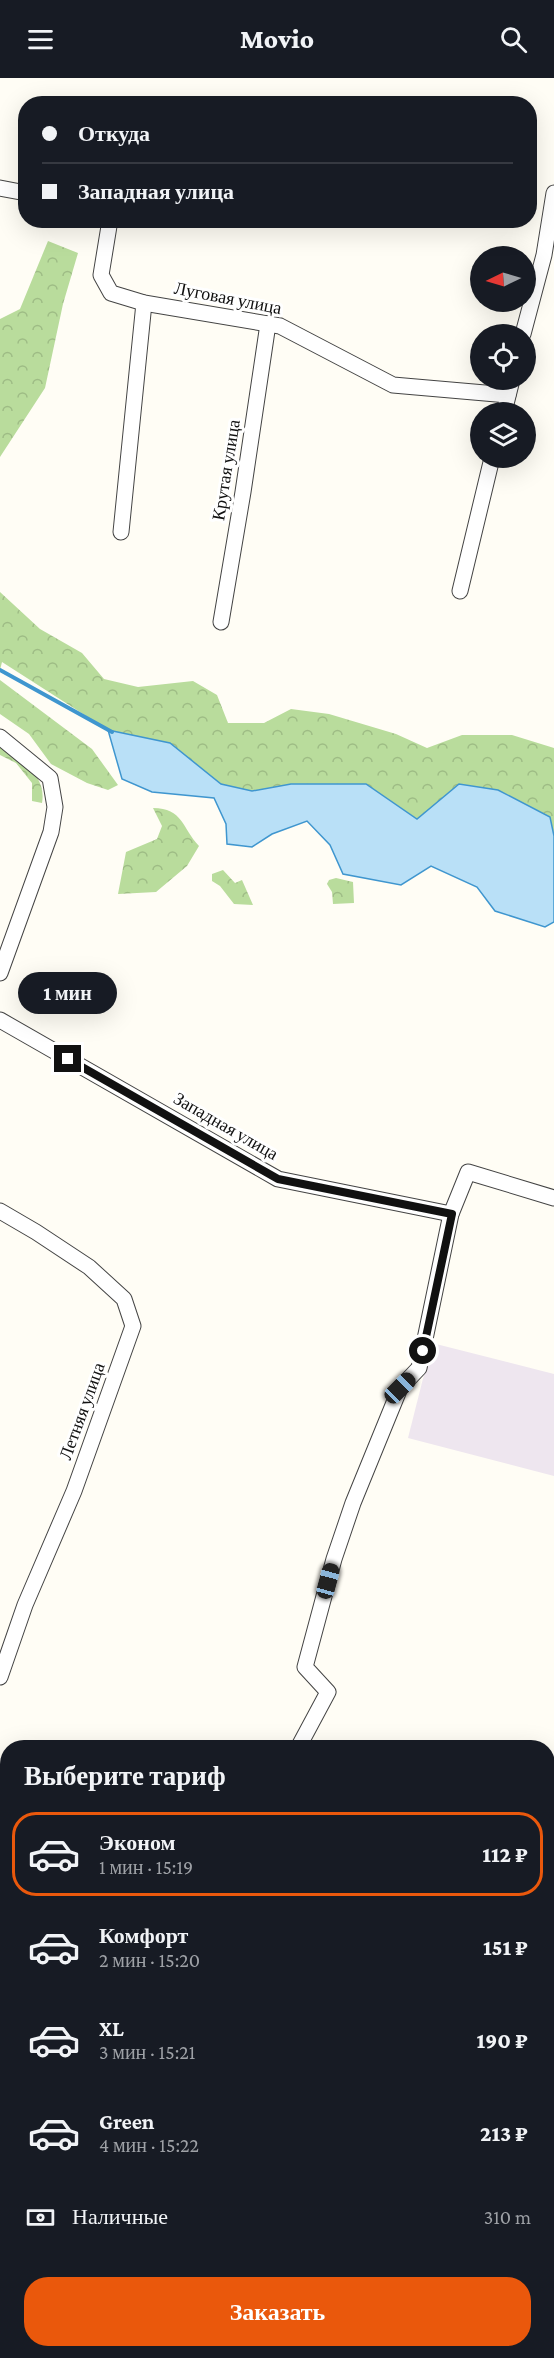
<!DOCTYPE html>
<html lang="ru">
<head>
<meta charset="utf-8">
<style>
	:root { --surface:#171b24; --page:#242831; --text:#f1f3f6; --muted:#9ea1a6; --line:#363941; --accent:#ea580c }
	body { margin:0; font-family:"Crimson Pro",serif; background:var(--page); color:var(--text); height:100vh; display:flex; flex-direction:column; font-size:22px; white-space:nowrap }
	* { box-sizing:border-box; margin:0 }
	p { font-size:20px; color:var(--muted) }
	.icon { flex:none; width:33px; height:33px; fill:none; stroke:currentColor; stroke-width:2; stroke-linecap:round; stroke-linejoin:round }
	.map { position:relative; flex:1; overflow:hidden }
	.side { position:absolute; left:0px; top:1662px; width:555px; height:618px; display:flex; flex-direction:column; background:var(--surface); border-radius:24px 24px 0 0; box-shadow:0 6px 24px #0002 }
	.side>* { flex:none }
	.banner { position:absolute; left:18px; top:18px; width:519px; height:132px; border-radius:24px; box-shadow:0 6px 24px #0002; display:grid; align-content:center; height:132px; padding:0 24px; background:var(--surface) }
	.needle { width:39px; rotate:265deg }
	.buttons { position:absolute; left:470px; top:168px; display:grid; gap:12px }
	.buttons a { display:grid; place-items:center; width:66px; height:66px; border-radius:50%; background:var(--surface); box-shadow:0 6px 24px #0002; font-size:30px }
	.end { position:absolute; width:27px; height:27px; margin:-14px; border:8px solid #111; background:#fff; box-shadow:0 0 0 3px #fff }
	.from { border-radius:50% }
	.bubble { position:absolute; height:42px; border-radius:21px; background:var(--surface); box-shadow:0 6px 24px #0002; font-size:20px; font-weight:800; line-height:42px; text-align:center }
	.car { position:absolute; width:18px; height:36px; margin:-18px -9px; border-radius:8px; box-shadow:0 0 4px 2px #0007; background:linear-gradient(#222 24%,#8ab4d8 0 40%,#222 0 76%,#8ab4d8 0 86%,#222 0) }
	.banner b { display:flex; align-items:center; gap:21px; height:57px; font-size:22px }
	.banner b+b { border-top:2px solid var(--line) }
	.banner i { width:15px; height:15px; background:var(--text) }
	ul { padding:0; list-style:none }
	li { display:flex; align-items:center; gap:18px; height:84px; margin:0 12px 9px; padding:0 12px; border:3px solid transparent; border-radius:24px }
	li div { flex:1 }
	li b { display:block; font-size:22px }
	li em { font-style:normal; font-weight:800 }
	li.selected { border-color:var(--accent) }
	li>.icon { width:54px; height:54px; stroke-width:1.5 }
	h2 { padding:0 24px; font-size:27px; line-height:72px }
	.pay { display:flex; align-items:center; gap:15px; height:66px; padding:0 24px; font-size:22px }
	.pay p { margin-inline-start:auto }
	.primary-button { display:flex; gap:12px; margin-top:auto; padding:12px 24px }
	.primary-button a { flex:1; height:69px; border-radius:24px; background:var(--accent); color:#fff; font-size:24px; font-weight:800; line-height:69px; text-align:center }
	header { display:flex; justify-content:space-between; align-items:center; height:78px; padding:0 24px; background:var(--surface); font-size:27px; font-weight:800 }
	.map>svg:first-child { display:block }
	.industrial { fill:#eee6ef }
	.forest { fill:url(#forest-crowns) }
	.water { fill:#b9e0f7; stroke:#3f96cf; stroke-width:1.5 }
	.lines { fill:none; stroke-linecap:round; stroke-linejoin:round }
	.stream { stroke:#3f96cf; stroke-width:4 }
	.street-casing { stroke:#444; stroke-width:17 }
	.street { stroke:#fff; stroke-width:15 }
	.route { stroke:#111; stroke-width:8 }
	.labels { text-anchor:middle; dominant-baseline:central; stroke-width:6; stroke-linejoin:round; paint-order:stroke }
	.street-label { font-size:18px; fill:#111; stroke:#fff }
</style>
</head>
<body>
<header><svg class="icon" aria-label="menu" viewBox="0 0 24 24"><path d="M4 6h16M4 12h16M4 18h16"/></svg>Movio<svg class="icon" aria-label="search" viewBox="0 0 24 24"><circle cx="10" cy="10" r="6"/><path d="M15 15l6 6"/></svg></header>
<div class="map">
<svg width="554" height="2280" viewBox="0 0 554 2280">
	<defs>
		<pattern id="forest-crowns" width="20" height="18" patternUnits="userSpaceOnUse" patternTransform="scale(1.5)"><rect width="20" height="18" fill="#b9dc9c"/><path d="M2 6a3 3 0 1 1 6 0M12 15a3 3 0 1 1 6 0" fill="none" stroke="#9ebc85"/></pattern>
	</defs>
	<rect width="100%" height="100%" fill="#fffdf5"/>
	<polygon class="industrial" points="432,1265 554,1296 554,1398 408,1360"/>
	<g class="forest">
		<polygon points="48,163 78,175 63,226 45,310 0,379 0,241 20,231"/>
		<polygon points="0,514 40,551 82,575 104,601 138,609 193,603 217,617 228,645 264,645 291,631 329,636 396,656 427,670 462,657 512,657 554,670 554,758 550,739 498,712 459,706 417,741 366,706 291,706 252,713 221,706 170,665 108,652 2,584 0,592"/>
		<polygon points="0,602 92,671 118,707 108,712 87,705 51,686 29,656 0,636"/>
		<path d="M0,667C21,680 47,698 42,725L32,723V705L16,685L0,677Z"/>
		<path d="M153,730C183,730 182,750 199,768L187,788L156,814L118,816L126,774L157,761L162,748Z"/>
		<polygon points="223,792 235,805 242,802 253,827 234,826 220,808 212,803 212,796"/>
		<polygon points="336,800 353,804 354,825 333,826 332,814 327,806 329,802"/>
		<polygon points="554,2171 554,2215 548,2219 548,2172"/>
		<polygon points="256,2272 462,2272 462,2273 457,2280 246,2280 251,2279"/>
	</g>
	<polygon class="water" points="108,652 170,665 221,706 252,713 291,706 366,706 417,741 459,706 498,712 550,739 554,758 554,844 545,849 495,833 477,809 431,788 401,807 343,796 330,767 307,743 272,756 252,769 227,766 226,746 214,720 152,714 122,701"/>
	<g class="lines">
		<g class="stream">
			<polyline points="0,592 112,654"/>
			<polyline points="548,2190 554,2187"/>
			<polyline points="362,2280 384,2272"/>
		</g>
		<defs>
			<g id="street">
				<polyline points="0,110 26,115"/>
				<polyline points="110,142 101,197 111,215 144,225 280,248 393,307 508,317"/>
				<polyline points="523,256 544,177 554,115"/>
				<polyline points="504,334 512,302"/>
				<polyline points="121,454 144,225"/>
				<polyline points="460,513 492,380"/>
				<polyline points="221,544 243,414 268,246"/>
				<polyline points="0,659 50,700 55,729 51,754 0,895"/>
				<polyline points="0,942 278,1101 451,1136"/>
				<polyline points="0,1133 36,1154 89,1189 124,1221 133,1248 74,1413 25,1527 0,1599"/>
				<polyline points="298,1670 328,1614 305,1589 334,1481 353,1425 400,1310 419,1290 451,1136 468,1094 554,1120"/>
				<polyline points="0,1775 8,1780"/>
				<polyline points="0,2057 8,2063"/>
				<polyline points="0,2270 8,2268"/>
			</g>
		</defs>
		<use href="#street" class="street-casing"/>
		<use href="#street" class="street"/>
	</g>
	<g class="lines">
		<polyline class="route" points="68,981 278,1101 452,1136 423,1273"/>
	</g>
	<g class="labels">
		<g class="street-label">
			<text transform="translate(228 220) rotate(11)">Луговая улица</text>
			<text transform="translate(226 392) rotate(-81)">Крутая улица</text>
			<text transform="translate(226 1048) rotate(30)">Западная улица</text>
			<text transform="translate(82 1333) rotate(-70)">Летняя улица</text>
		</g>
	</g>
</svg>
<div class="buttons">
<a><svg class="needle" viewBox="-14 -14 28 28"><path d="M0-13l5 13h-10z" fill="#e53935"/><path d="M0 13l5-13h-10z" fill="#9ea1a6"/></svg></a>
<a><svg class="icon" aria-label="locate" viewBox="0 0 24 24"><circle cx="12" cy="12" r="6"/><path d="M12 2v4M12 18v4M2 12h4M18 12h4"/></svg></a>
<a><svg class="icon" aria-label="layers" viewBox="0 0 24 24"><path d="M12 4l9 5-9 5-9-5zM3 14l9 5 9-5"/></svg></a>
</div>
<i class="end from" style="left:423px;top:1273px"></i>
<i class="end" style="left:68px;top:981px"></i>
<div class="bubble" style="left:18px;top:894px;width:99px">1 мин</div>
<i class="car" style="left:400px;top:1310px;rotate:45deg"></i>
<i class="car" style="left:328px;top:1503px;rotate:15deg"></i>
<div class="banner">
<b><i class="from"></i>Откуда</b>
<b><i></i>Западная улица</b>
</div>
<section class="side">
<h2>Выберите тариф</h2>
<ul>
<li class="selected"><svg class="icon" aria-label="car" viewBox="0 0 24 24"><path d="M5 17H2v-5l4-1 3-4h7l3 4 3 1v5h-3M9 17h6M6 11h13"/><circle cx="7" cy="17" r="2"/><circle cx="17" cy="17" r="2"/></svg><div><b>Эконом</b><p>1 мин · 15:19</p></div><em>112 ₽</em></li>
<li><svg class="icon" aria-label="car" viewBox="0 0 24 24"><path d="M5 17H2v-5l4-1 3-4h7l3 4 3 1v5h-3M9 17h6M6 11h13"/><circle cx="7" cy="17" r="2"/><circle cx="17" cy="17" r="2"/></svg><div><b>Комфорт</b><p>2 мин · 15:20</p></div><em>151 ₽</em></li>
<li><svg class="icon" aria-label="car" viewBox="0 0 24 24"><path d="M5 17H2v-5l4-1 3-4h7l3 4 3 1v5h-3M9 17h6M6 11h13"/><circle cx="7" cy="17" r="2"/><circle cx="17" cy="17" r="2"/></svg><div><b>XL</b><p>3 мин · 15:21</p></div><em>190 ₽</em></li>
<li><svg class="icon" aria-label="car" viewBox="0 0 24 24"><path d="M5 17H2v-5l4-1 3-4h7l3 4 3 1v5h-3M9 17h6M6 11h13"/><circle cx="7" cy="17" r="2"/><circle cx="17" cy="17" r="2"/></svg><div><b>Green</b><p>4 мин · 15:22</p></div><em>213 ₽</em></li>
</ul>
<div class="pay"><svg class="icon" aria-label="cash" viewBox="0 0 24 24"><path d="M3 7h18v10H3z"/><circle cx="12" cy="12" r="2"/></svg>Наличные<p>310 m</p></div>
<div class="primary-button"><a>Заказать</a></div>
</section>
</div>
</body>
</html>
